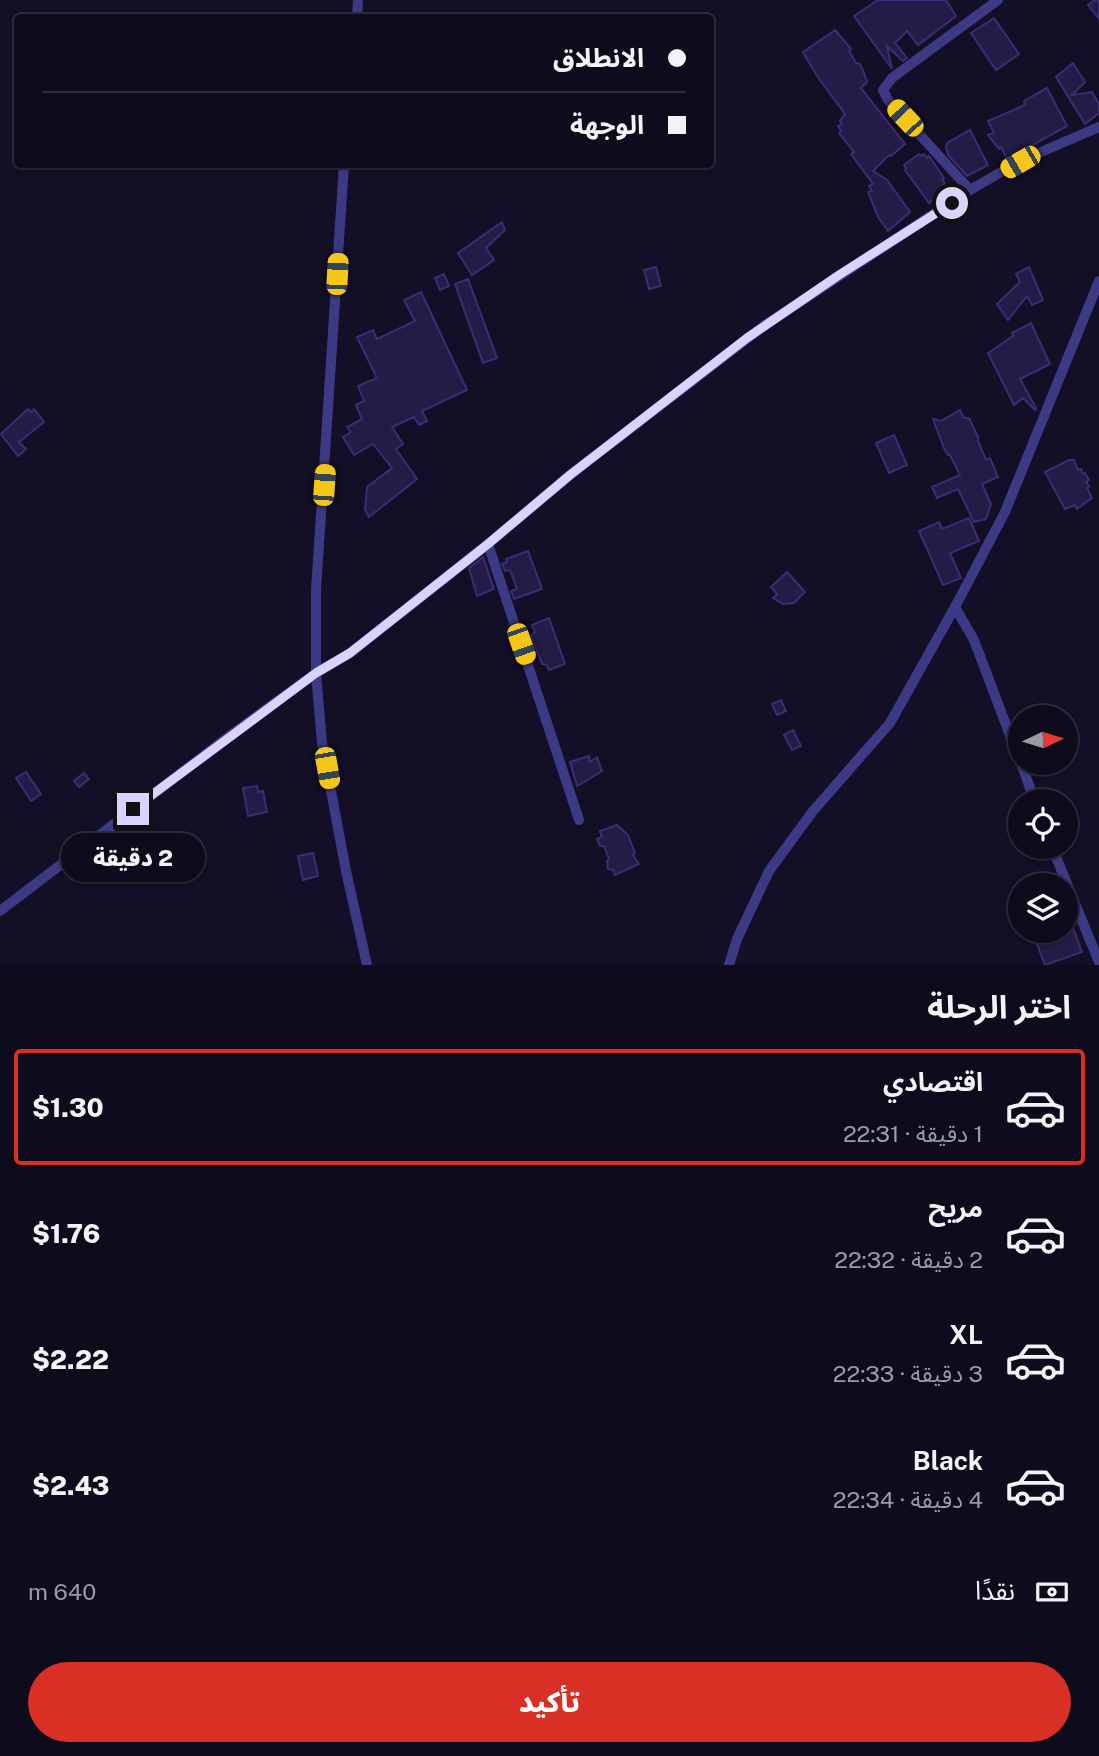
<!DOCTYPE html>
<html lang="ar">
<head>
<meta charset="utf-8">
<style>
	:root { --surface:#0e0b1c; --page:#171425; --text:#f1f3f6; --muted:#9b9ba3; --line:#2e2b3b; --accent:#d93025 }
	body { margin:0; font-family:"Public Sans","Noto Sans Arabic",sans-serif; background:var(--page); color:var(--text); direction:rtl; height:100vh; display:flex; flex-direction:column; font-size:26px; white-space:nowrap }
	* { box-sizing:border-box; margin:0 }
	p { font-size:23px; color:var(--muted) }
	.icon { flex:none; width:38px; height:38px; fill:none; stroke:currentColor; stroke-width:2; stroke-linecap:round; stroke-linejoin:round }
	.map { position:relative; height:965px; overflow:hidden; direction:ltr }
	.panel { display:flex; flex-direction:column; background:var(--surface); flex:1 }
	.panel>* { flex:none }
	.banner { position:absolute; left:14px; top:14px; width:700px; height:154px; border-radius:7px; box-shadow:0 2px 5px #0004,0 0 0 2px var(--line); direction:rtl; display:grid; align-content:center; height:154px; padding:0 28px; background:var(--surface) }
	.needle { width:46px; rotate:86deg }
	.buttons { position:absolute; left:1008px; top:705px; display:grid; gap:14px }
	.buttons a { display:grid; place-items:center; width:70px; height:70px; border-radius:50%; background:var(--surface); box-shadow:0 2px 5px #0004,0 0 0 2px var(--line); font-size:35px }
	.end { position:absolute; width:32px; height:32px; margin:-16px; border:9px solid #d9d4ff; background:#111; box-shadow:0 0 0 4px #111 }
	.from { border-radius:50% }
	.bubble { position:absolute; height:49px; border-radius:24px; background:var(--surface); box-shadow:0 2px 5px #0004,0 0 0 2px var(--line); font-size:23px; font-weight:800; line-height:49px; text-align:center; direction:rtl }
	.car { position:absolute; width:21px; height:42px; margin:-21px -10px; border-radius:9px; box-shadow:0 0 5px 2px #0007; background:linear-gradient(#f5c518 24%,#345 0 40%,#f5c518 0 76%,#345 0 86%,#f5c518 0) }
	.banner b { display:flex; align-items:center; gap:24px; height:66px; font-size:26px }
	.banner b+b { border-top:2px solid var(--line) }
	.banner i { width:18px; height:18px; background:var(--text) }
	ul { padding:0; list-style:none }
	li { display:flex; align-items:center; gap:21px; height:116px; margin:0 14px 10px; padding:0 14px; border:4px solid transparent; border-radius:7px }
	li div { flex:1 }
	li b { display:block; font-size:26px }
	li em { font-style:normal; font-weight:800 }
	li.selected { border-color:var(--accent) }
	li>.icon { width:63px; height:63px; stroke-width:1.5 }
	h2 { padding:0 28px; font-size:32px; line-height:84px }
	.pay { display:flex; align-items:center; gap:18px; height:77px; padding:0 28px; font-size:26px }
	.pay p { margin-inline-start:auto }
	.action { display:flex; gap:14px; margin-top:auto; padding:14px 28px }
	.action a { flex:1; height:80px; border-radius:42px; background:var(--accent); color:#fff; font-size:28px; font-weight:800; line-height:80px; text-align:center }
	.map>svg:first-child { display:block }
	.building { fill:#241b47; stroke:#3b2d73; stroke-width:2 }
	.lines { fill:none; stroke-linecap:round; stroke-linejoin:round }
	.minor { stroke:#3d3a85; stroke-width:10 }
	.route { stroke:#d9d4ff; stroke-width:9 }
</style>
</head>
<body>
<div class="map">
<svg width="1099" height="965" viewBox="0 0 1099 965">
	<rect width="100%" height="100%" fill="#130f26"/>
	<g class="building">
		<polygon points="878,0 946,0 956,16 918,45 907,31 895,43 907,58 903,61 887,46 892,69 854,16"/>
		<polygon points="1095,0 1099,0 1099,19 1088,5"/>
		<polygon points="994,18 1019,54 996,70 971,33"/>
		<polygon points="835,30 851,49 849,51 856,63 860,64 863,70 867,82 861,88 905,144 891,156 889,155 873,171 887,180 910,212 888,231 878,217 868,192 872,191 869,186 873,184 851,154 854,152 839,133 841,131 838,126 842,124 840,121 845,114 817,76 803,52"/>
		<polygon points="1073,63 1085,82 1072,95 1092,92 1099,104 1099,113 1085,124 1056,77"/>
		<polygon points="1047,88 1067,126 1007,159 1001,147 999,149 988,135 994,133 988,121 1025,105 1024,101"/>
		<polygon points="970,130 988,165 967,176 948,155 946,147 947,143"/>
		<polygon points="919,154 921,156 924,154 927,158 929,156 944,178 942,179 945,184 942,186 946,189 929,203 905,170 906,168 904,165"/>
		<polygon points="502,222 505,230 486,248 494,260 472,275 458,253"/>
		<polygon points="656,267 661,286 649,289 644,270"/>
		<polygon points="1029,267 1043,300 1032,305 1027,296 1008,320 997,304 1020,282 1016,274"/>
		<polygon points="444,274 449,286 440,290 435,278"/>
		<polygon points="468,279 497,358 483,363 455,284"/>
		<polygon points="421,292 467,390 422,411 427,421 419,425 414,417 392,427 403,444 396,449 417,479 369,517 365,510 367,487 392,468 373,444 354,455 343,437 351,432 347,427 362,419 356,405 364,401 358,386 377,378 357,337 373,330 377,339 415,321 404,300"/>
		<polygon points="1031,323 1050,364 1020,379 1036,408 1035,410 1023,398 1014,405 988,353 1013,336 1012,333"/>
		<polygon points="28,409 31,412 34,409 44,422 19,442 26,449 18,456 1,434"/>
		<polygon points="960,410 964,418 969,418 978,437 978,441 986,460 990,458 998,477 982,484 991,504 986,519 974,522 958,489 937,498 932,487 960,475 950,455 948,455 944,448 933,419 941,421"/>
		<polygon points="894,435 907,465 889,473 876,443"/>
		<polygon points="1069,460 1074,460 1078,470 1081,469 1083,474 1085,473 1089,480 1086,482 1089,486 1087,488 1092,498 1077,509 1075,505 1065,509 1045,472"/>
		<polygon points="969,518 979,541 950,553 961,578 943,585 919,531 939,522 942,529"/>
		<polygon points="528,551 542,589 514,599 511,591 517,589 510,570 505,571 502,564 507,562 506,559"/>
		<polygon points="483,557 494,589 477,596 469,568"/>
		<polygon points="787,572 805,592 794,603 783,604 773,598 777,594 771,587"/>
		<polygon points="549,618 565,664 549,670 547,665 542,664 531,636 535,632 532,625"/>
		<polygon points="781,700 786,711 777,715 772,704"/>
		<polygon points="793,730 801,746 792,750 784,735"/>
		<polygon points="589,756 590,762 597,757 602,771 577,786 570,762"/>
		<polygon points="26,772 41,794 31,801 16,778"/>
		<polygon points="84,773 89,779 79,787 74,781"/>
		<polygon points="257,786 258,792 263,791 267,812 248,816 243,788"/>
		<polygon points="617,825 628,835 635,853 633,855 639,864 615,875 613,870 608,869 607,861 609,859 604,846 600,846 597,839 602,837 600,831"/>
		<polygon points="313,853 318,876 303,880 298,856"/>
		<polygon points="1067,912 1082,952 1045,965 1037,944 1066,933"/>
	</g>
	<g class="lines">
		<g class="minor">
			<polyline points="357,18 358,0"/>
			<polyline points="344,164 316,590 316,673 322,743 346,871 367,965"/>
			<polyline points="970,190 888,100 883,90 892,78 998,0"/>
			<polyline points="488,544 579,820"/>
			<polyline points="955,607 974,640 1020,762"/>
			<polyline points="1021,763 1035,802"/>
			<polyline points="1052,847 1099,962"/>
			<polyline points="0,911 232,734 316,673 350,653 488,544 570,475 765,325 970,190 1020,161 1099,127"/>
			<polyline points="729,965 737,939 769,871 813,811 890,723 955,607 1005,512 1099,281"/>
		</g>
	</g>
	<g class="lines">
		<polyline class="route" points="133,809 316,673 350,653 488,544 570,475 747,338 839,275 952,203"/>
	</g>
</svg>
<div class="buttons">
<a><svg class="needle" viewBox="-14 -14 28 28"><path d="M0-13l5 13h-10z" fill="#e53935"/><path d="M0 13l5-13h-10z" fill="#9b9ba3"/></svg></a>
<a><svg class="icon" aria-label="locate" viewBox="0 0 24 24"><circle cx="12" cy="12" r="6"/><path d="M12 2v4M12 18v4M2 12h4M18 12h4"/></svg></a>
<a><svg class="icon" aria-label="layers" viewBox="0 0 24 24"><path d="M12 4l9 5-9 5-9-5zM3 14l9 5 9-5"/></svg></a>
</div>
<i class="end from" style="left:952px;top:203px"></i>
<i class="end" style="left:133px;top:809px"></i>
<div class="bubble" style="left:61px;top:833px;width:144px">2 دقيقة</div>
<i class="car" style="left:905px;top:118px;rotate:317deg"></i>
<i class="car" style="left:1020px;top:162px;rotate:240deg"></i>
<i class="car" style="left:337px;top:274px;rotate:3deg"></i>
<i class="car" style="left:324px;top:485px;rotate:4deg"></i>
<i class="car" style="left:521px;top:644px;rotate:161deg"></i>
<i class="car" style="left:327px;top:768px;rotate:170deg"></i>
<div class="banner">
<b><i class="from"></i>الانطلاق</b>
<b><i></i>الوجهة</b>
</div>
</div>
<section class="panel">
<h2>اختر الرحلة</h2>
<ul>
<li class="selected"><svg class="icon" aria-label="car" viewBox="0 0 24 24"><path d="M5 17H2v-5l4-1 3-4h7l3 4 3 1v5h-3M9 17h6M6 11h13"/><circle cx="7" cy="17" r="2"/><circle cx="17" cy="17" r="2"/></svg><div><b>اقتصادي</b><p>1 دقيقة · 22:31</p></div><em>$1.30</em></li>
<li><svg class="icon" aria-label="car" viewBox="0 0 24 24"><path d="M5 17H2v-5l4-1 3-4h7l3 4 3 1v5h-3M9 17h6M6 11h13"/><circle cx="7" cy="17" r="2"/><circle cx="17" cy="17" r="2"/></svg><div><b>مريح</b><p>2 دقيقة · 22:32</p></div><em>$1.76</em></li>
<li><svg class="icon" aria-label="car" viewBox="0 0 24 24"><path d="M5 17H2v-5l4-1 3-4h7l3 4 3 1v5h-3M9 17h6M6 11h13"/><circle cx="7" cy="17" r="2"/><circle cx="17" cy="17" r="2"/></svg><div><b>XL</b><p>3 دقيقة · 22:33</p></div><em>$2.22</em></li>
<li><svg class="icon" aria-label="car" viewBox="0 0 24 24"><path d="M5 17H2v-5l4-1 3-4h7l3 4 3 1v5h-3M9 17h6M6 11h13"/><circle cx="7" cy="17" r="2"/><circle cx="17" cy="17" r="2"/></svg><div><b>Black</b><p>4 دقيقة · 22:34</p></div><em>$2.43</em></li>
</ul>
<div class="pay"><svg class="icon" aria-label="cash" viewBox="0 0 24 24"><path d="M3 7h18v10H3z"/><circle cx="12" cy="12" r="2"/></svg>نقدًا<p>640 m</p></div>
<div class="action"><a>تأكيد</a></div>
</section>
</body>
</html>
